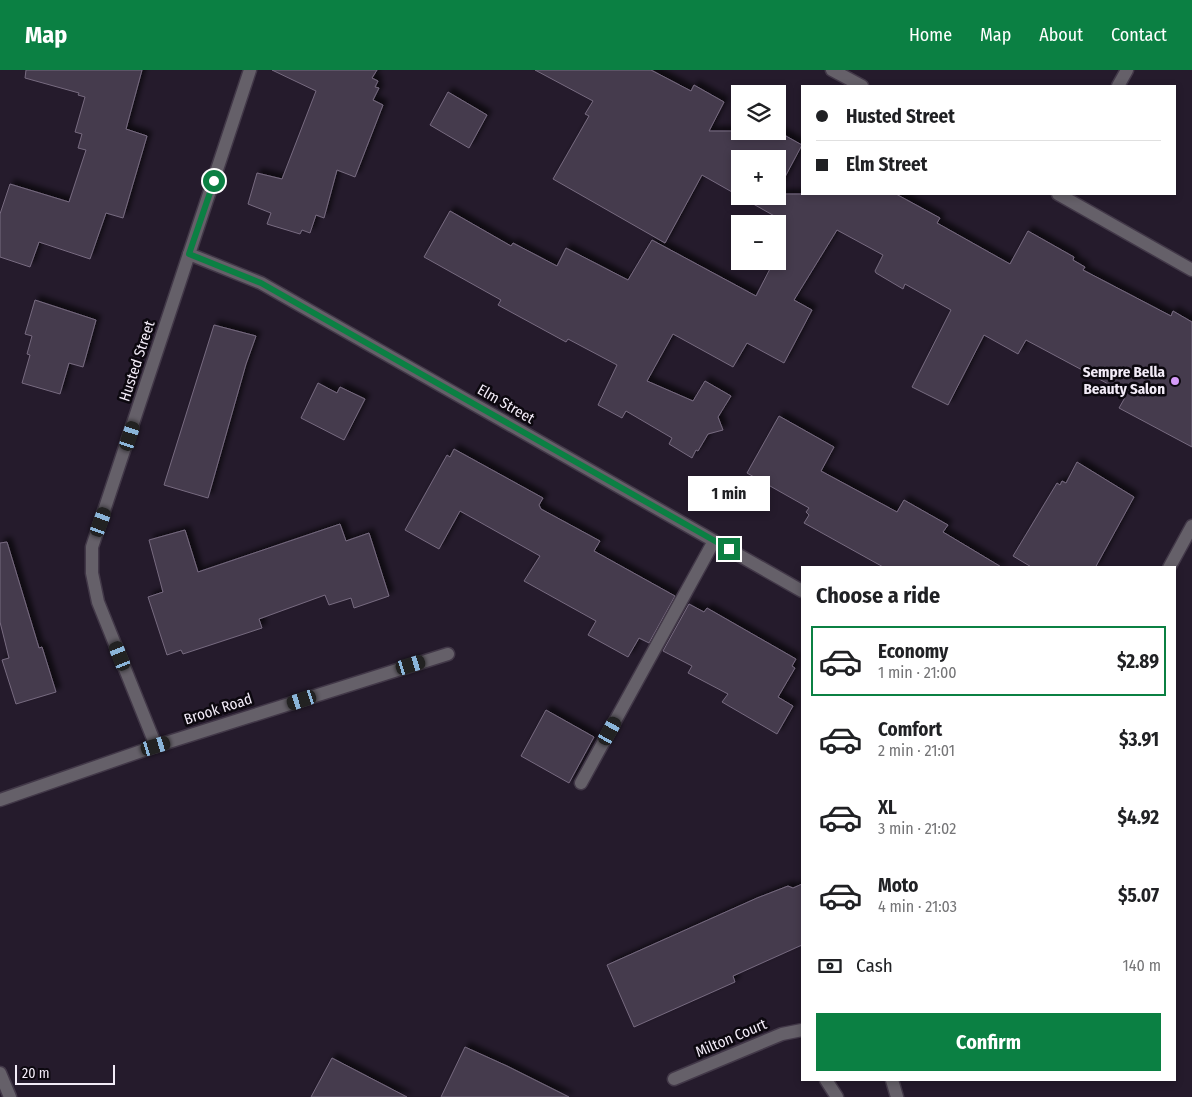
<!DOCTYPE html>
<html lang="en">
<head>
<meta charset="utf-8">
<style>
	:root { --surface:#fff; --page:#f6f6f6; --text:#202124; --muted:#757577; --line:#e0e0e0; --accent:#0b8043 }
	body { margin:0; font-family:"Fira Sans Condensed",sans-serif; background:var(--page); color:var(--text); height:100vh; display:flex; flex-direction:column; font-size:19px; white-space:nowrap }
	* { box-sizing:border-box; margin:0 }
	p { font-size:16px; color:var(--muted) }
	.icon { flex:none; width:28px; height:28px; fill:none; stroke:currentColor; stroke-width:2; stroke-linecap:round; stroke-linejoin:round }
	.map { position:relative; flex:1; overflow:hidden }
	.sheet { position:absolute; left:801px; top:496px; width:375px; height:515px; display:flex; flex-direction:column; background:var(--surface); border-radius:0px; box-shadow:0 2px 8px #0003 }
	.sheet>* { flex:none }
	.hud { position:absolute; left:801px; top:15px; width:375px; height:110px; border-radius:0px; box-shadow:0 2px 8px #0003; display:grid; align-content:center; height:110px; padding:0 15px; background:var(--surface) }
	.tools { position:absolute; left:731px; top:15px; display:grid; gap:10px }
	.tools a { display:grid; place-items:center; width:55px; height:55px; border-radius:0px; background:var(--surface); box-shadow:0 2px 8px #0003; font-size:25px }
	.scale { position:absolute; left:15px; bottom:12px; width:100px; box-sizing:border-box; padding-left:5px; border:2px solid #f2ebf7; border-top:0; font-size:14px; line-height:18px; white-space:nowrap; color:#f2ebf7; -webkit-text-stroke:4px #0c080f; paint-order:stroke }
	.end { position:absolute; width:22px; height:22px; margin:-11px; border:6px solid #0b8043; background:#fff; box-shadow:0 0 0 2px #fff }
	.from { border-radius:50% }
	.bubble { position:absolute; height:35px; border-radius:0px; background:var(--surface); box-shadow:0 2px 8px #0003; font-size:16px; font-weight:700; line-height:35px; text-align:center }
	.car { position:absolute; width:15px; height:30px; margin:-15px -8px; border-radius:6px; box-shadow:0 0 4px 1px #0007; background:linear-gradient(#222 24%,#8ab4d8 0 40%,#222 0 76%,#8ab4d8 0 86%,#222 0) }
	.hud b { display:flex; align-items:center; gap:18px; height:48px; font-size:19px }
	.hud b+b { border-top:1px solid var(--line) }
	.hud i { width:12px; height:12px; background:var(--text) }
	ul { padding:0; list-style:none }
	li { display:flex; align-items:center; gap:15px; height:70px; margin:0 10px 8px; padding:0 5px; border:2px solid transparent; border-radius:0px }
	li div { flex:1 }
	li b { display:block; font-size:19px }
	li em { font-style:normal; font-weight:700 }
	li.selected { border-color:var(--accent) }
	li>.icon { width:45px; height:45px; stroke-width:1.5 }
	h2 { padding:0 15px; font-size:22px; line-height:60px }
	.pay { display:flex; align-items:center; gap:12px; height:55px; padding:0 15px; font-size:19px }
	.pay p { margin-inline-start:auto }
	.primary-button { display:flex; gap:10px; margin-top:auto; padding:10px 15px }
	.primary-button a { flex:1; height:58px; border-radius:0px; background:var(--accent); color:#fff; font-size:20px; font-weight:700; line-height:58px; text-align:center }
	header { display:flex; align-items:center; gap:30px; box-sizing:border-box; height:70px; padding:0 25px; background:var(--accent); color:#fff }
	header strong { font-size:24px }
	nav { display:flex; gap:28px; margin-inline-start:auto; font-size:18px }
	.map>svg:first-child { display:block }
	.building { fill:#453a4d; stroke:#776b80; filter:url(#shadow) }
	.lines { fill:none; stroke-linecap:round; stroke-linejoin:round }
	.minor-casing { stroke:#423848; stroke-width:15 }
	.minor { stroke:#656069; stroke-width:12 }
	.route { stroke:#0b8043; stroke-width:6 }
	.poi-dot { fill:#d69bfa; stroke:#0c080f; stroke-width:2 }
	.labels { text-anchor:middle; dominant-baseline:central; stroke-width:5; stroke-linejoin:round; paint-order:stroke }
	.street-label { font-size:15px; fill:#f2ebf7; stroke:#0c080f }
	.poi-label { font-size:15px; font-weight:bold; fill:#f2ebf7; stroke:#0c080f; text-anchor:end }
</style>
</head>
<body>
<header>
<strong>Map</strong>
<nav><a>Home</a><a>Map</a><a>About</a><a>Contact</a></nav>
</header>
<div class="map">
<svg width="1192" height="1027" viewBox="0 0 1192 1027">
	<defs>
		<filter id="shadow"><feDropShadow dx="4.5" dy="-4.5" stdDeviation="2.5" flood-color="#0009"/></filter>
	</defs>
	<rect width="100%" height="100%" fill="#251b2c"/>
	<g class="building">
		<polygon points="26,0 142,0 126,59 147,66 123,148 106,143 90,189 39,172 30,197 0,187 0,144 10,114 69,132 86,80 78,78 82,64 75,62 85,27 78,25 79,23 25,8"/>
		<polygon points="272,0 377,0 372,8 378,11 375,17 379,18 373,30 383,35 355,107 337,100 324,148 316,145 310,163 302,160 300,164 267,154 271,143 248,134 257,103 282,109 316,21"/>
		<polygon points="535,0 651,0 691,21 694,15 724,32 709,61 777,61 802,75 778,120 778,89 740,89 740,126 778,126 778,124 896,124 940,148 937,153 1010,194 1028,161 1074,187 1073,190 1085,197 1083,200 1171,246 1173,241 1192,252 1192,377 1119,338 1127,324 1026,270 1018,284 984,265 948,335 912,317 951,240 905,214 903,219 876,203 875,201 883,185 837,160 794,230 812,240 784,293 747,273 733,297 673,264 647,311 693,331 705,311 731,326 718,347 723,360 708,364 698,381 696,380 692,388 669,374 672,368 626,341 622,348 598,335 617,295 568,269 566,272 498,235 501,230 424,187 450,141 511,176 513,173 557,196 566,178 628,210 652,170 756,226 774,191 778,191 778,148 702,105 665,173 553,109 589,46 585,44 593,31"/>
		<polygon points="448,22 487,45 469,78 430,55"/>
		<polygon points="35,230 96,250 83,297 69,293 60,324 22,313 30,285 27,284 32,266 25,264"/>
		<polygon points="214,255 256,266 246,294 208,428 164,415"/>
		<polygon points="318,313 337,323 340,317 365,329 344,370 301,348"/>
		<polygon points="779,346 834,377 821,401 897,442 904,430 948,455 943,462 1003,498 885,498 804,453 809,445 806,442 809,438 747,403"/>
		<polygon points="454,379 543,428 539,435 541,439 600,471 594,481 675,526 649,573 639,568 628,587 588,565 596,551 524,511 540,486 460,441 439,479 405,460 447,385 450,387"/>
		<polygon points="1077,392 1134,427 1095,498 1033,498 1013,486 1057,413 1060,415 1062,411 1066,413"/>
		<polygon points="340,454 346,471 369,463 389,526 354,538 351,528 329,535 325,525 259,549 262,558 183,584 181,580 167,585 148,527 163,522 149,470 185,460 198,502"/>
		<polygon points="7,472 39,578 42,577 56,622 16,634 2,590 9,588 0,552 0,473"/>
		<polygon points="689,534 704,542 707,538 796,589 792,596 795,598 778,627 793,636 777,664 722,632 728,624 688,603 692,596 663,581"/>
		<polygon points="546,640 594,667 569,713 521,686"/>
		<polygon points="802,814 802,875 733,906 735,912 634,957 607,895 757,828 788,816 793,818"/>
		<polygon points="465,977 507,996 569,1027 441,1027"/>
		<polygon points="332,988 407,1027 311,1027"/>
	</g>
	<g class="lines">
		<defs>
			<g id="minor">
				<polyline points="832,0 862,16"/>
				<polyline points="1118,16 1127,0"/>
				<polyline points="1058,124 1192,200"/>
				<polyline points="189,184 261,213 802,521"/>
				<polyline points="1169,498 1192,456"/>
				<polyline points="156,676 98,532 92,503 92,477 250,0"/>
				<polyline points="581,713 714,471"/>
				<polyline points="0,730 156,676 448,584"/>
				<polyline points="0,1003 10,1027"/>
				<polyline points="674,1009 782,964 802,960"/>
				<polyline points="826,1010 837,1027"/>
				<polyline points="892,1010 897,1027"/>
			</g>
		</defs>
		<use href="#minor" class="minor-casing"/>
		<use href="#minor" class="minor"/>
	</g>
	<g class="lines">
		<polyline class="route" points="214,111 189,184 261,213 729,479"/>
	</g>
	<circle class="poi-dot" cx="1175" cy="311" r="5"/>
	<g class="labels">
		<g class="street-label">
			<text transform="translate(137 291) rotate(-72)">Husted Street</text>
			<text transform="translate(506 334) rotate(30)">Elm Street</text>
			<text transform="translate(218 639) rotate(-18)">Brook Road</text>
			<text transform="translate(731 968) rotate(-23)">Milton Court</text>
		</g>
		<g class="poi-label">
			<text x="1165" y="302">Sempre Bella<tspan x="1165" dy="17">Beauty Salon</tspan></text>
		</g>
	</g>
</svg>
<div class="tools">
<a><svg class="icon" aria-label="layers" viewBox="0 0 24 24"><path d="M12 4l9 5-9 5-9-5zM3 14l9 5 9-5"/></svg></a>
<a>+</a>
<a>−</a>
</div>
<div class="scale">20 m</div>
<i class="end from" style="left:214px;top:111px"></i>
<i class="end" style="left:729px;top:479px"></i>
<div class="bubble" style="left:688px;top:406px;width:82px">1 min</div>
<i class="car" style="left:130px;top:366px;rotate:18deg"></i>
<i class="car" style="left:101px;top:452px;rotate:20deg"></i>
<i class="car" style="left:120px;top:586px;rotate:338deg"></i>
<i class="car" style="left:411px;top:595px;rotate:73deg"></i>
<i class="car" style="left:302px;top:630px;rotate:252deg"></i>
<i class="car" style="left:610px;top:661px;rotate:29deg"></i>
<i class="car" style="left:156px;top:676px;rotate:73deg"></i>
<div class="hud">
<b><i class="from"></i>Husted Street</b>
<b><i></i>Elm Street</b>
</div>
<section class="sheet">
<h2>Choose a ride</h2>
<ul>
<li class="selected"><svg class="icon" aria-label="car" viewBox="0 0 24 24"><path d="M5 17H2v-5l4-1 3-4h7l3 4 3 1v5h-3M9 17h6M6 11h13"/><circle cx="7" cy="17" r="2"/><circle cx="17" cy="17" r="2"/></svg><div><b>Economy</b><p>1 min · 21:00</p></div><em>$2.89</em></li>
<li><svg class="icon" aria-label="car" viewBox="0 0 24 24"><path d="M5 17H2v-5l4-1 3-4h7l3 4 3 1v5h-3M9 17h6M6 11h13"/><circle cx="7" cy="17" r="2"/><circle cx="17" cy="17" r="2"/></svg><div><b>Comfort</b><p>2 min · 21:01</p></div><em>$3.91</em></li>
<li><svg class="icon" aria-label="car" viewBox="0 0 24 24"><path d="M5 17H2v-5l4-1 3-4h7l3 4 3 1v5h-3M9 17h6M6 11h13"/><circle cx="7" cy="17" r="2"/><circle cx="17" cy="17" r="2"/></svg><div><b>XL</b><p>3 min · 21:02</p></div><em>$4.92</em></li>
<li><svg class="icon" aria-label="car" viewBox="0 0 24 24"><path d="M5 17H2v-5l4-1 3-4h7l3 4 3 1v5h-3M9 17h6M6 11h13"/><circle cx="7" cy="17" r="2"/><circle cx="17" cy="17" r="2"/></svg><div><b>Moto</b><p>4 min · 21:03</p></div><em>$5.07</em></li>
</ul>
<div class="pay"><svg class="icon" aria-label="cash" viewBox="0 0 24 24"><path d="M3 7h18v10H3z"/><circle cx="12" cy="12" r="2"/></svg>Cash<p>140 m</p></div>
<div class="primary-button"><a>Confirm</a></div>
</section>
</div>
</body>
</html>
